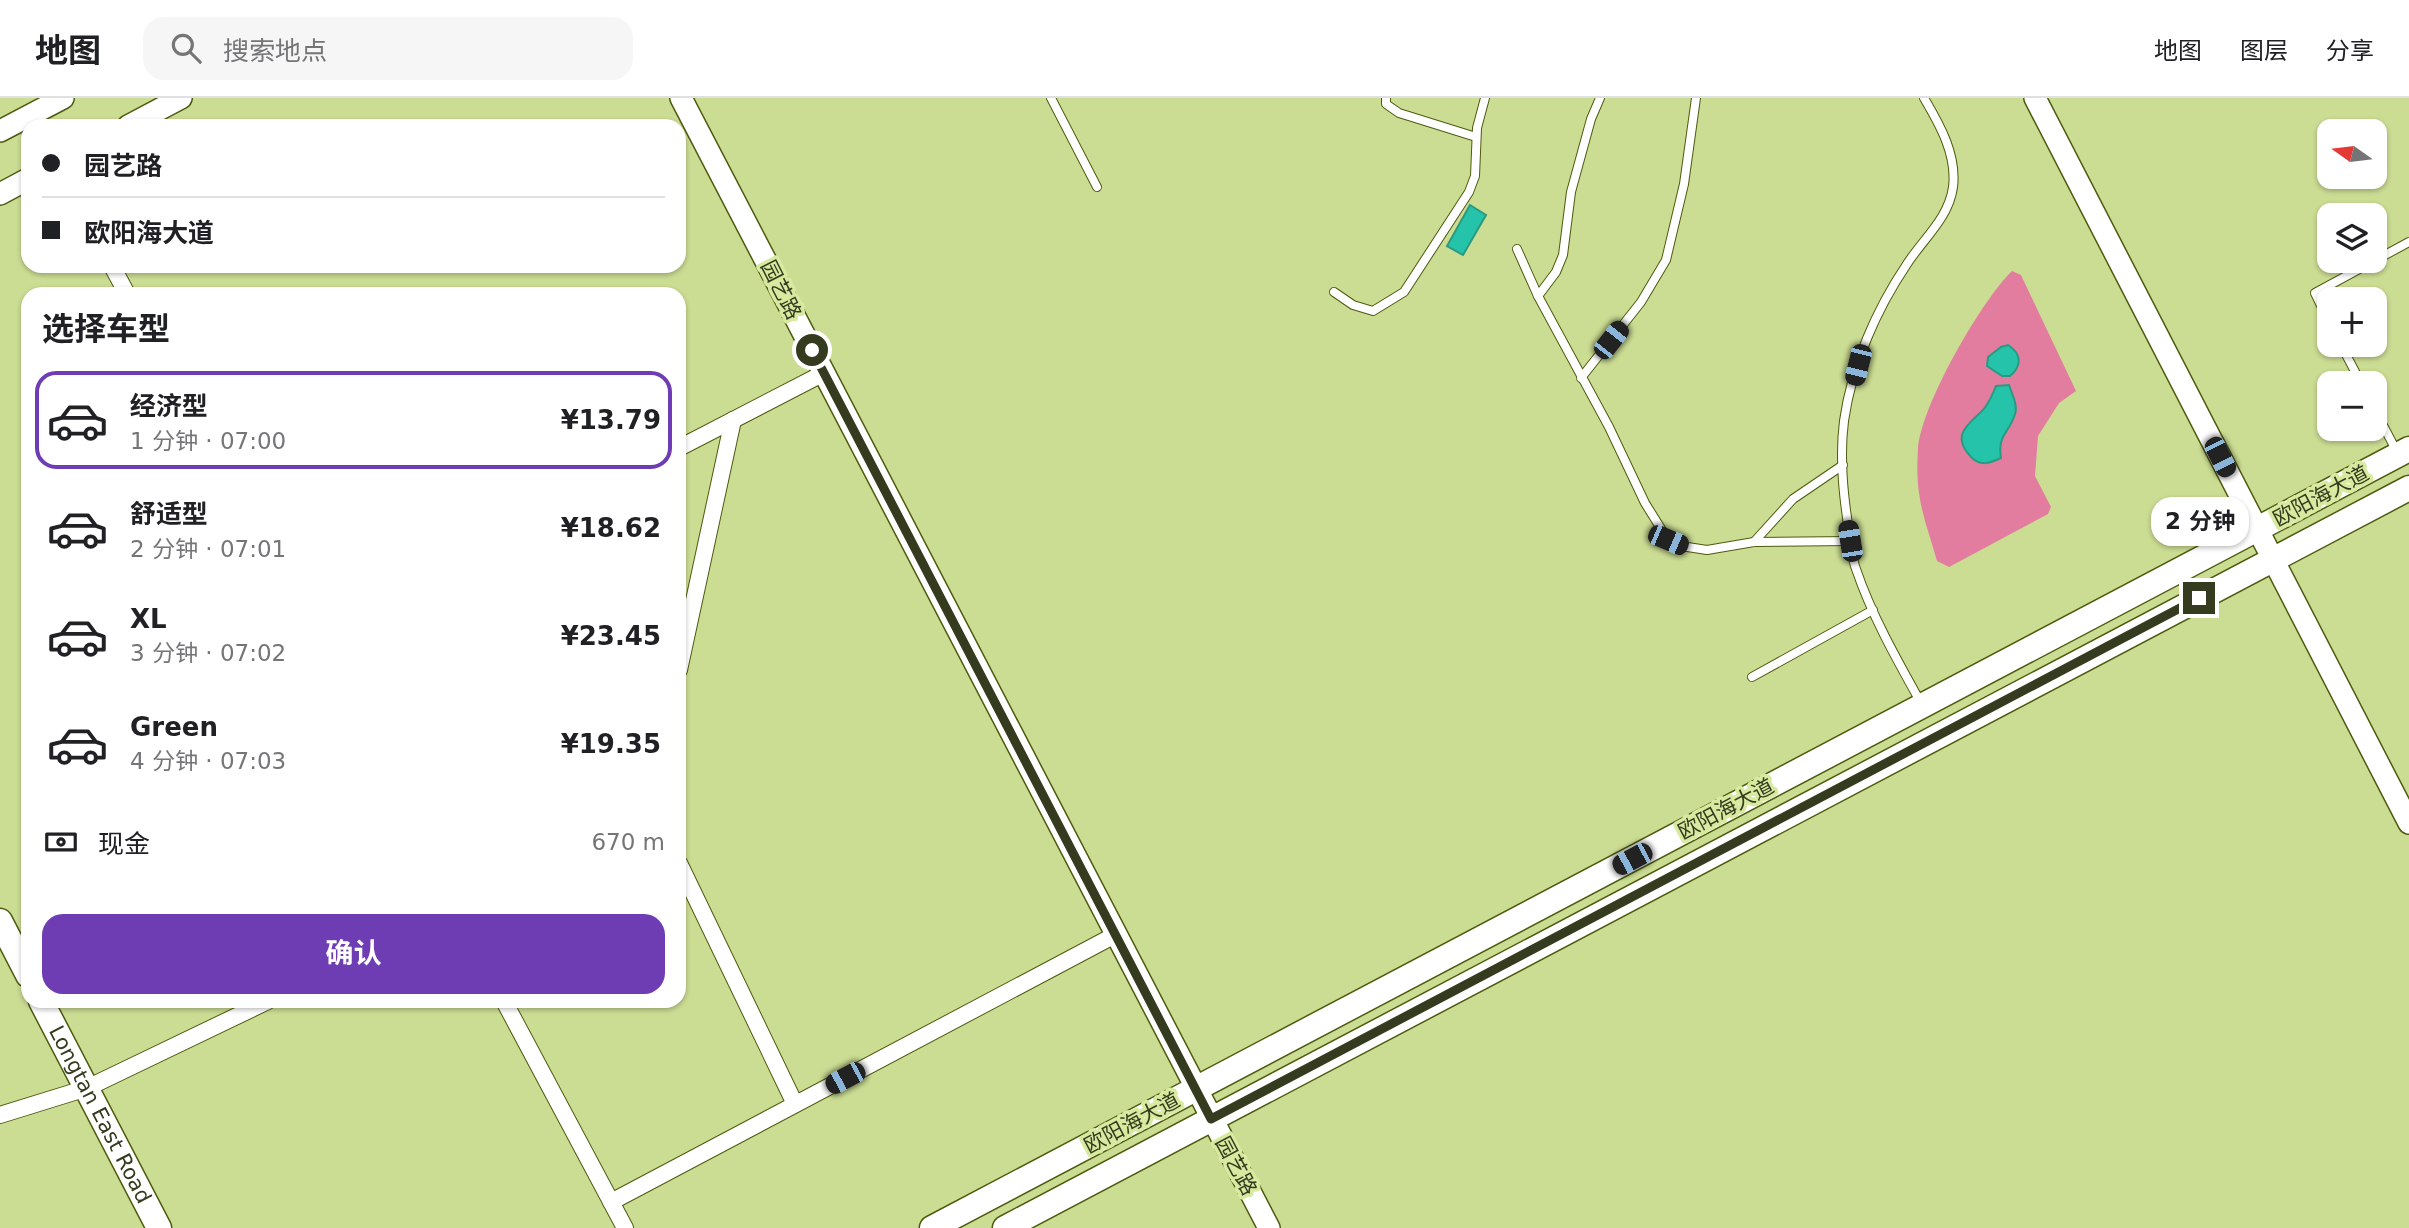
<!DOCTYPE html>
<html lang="zh">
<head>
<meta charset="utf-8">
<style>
	:root { --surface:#fff; --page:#f6f6f6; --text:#202124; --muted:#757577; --line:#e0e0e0; --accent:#6e3cb3 }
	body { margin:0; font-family:"DejaVu Sans","Noto Sans SC",sans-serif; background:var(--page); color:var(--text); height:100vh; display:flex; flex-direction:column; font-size:26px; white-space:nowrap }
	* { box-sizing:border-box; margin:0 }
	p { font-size:23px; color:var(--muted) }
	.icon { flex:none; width:38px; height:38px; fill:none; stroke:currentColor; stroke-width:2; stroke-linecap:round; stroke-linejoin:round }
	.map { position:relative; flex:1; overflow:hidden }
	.drawer { position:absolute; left:21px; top:189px; width:665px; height:721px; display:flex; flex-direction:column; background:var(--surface); border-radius:21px; box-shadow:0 2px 5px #0004 }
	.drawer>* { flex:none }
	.hud { position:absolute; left:21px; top:21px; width:665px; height:154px; border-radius:21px; box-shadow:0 2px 5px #0004; display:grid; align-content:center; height:154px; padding:0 21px; background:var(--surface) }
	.needle { width:46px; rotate:284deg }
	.tools { position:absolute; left:2317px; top:21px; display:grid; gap:14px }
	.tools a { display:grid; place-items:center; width:70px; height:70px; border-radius:14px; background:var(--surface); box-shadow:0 2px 5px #0004; font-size:35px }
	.end { position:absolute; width:32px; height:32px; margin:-16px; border:9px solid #353b1e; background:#fff; box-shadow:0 0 0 4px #fff }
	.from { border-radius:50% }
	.bubble { position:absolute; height:49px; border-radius:21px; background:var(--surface); box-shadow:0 2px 5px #0004; font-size:23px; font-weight:700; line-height:49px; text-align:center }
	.car { position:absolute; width:21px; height:42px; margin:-21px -10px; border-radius:9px; box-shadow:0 0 5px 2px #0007; background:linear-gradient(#222 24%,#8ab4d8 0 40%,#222 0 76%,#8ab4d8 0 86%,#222 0) }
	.hud b { display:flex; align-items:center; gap:24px; height:66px; font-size:26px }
	.hud b+b { border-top:2px solid var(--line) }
	.hud i { width:18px; height:18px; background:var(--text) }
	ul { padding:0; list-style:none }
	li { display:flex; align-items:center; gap:21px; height:98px; margin:0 14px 10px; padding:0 7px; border:4px solid transparent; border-radius:21px }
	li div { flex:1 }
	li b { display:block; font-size:26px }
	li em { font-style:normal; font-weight:700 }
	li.on { border-color:var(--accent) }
	li>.icon { width:63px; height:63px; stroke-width:1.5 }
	h2 { padding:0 21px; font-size:32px; line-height:84px }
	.pay { display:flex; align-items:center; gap:18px; height:77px; padding:0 21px; font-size:26px }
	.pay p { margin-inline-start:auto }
	.action { display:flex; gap:14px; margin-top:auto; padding:14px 21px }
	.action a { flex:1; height:80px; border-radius:21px; background:var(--accent); color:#fff; font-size:28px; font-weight:700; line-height:80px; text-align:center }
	header { display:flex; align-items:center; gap:42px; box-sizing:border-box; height:98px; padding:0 35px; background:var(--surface); border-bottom:2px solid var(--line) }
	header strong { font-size:33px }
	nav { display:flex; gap:38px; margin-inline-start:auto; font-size:24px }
	.search { width:490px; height:63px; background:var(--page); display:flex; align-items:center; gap:18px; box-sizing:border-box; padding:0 24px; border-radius:21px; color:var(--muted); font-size:26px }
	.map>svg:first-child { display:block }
	.green { fill:#e37da0 }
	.water { fill:#26c3ab; stroke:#2a9a81; stroke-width:2 }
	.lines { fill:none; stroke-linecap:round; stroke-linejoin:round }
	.lane-casing { stroke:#4e5b0f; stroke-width:10 }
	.street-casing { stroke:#4e5b0f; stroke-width:18 }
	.secondary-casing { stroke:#4e5b0f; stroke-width:24 }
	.primary-casing { stroke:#4e5b0f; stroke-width:27 }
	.lane { stroke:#fff; stroke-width:8 }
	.street { stroke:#fff; stroke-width:16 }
	.secondary { stroke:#fff; stroke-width:21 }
	.primary { stroke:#fff; stroke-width:24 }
	.route { stroke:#353b1e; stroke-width:9 }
	.labels { text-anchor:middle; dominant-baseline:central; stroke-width:7; stroke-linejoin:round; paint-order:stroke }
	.street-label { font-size:21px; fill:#353b1e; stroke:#d8e9a0 }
</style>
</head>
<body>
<header>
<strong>地图</strong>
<div class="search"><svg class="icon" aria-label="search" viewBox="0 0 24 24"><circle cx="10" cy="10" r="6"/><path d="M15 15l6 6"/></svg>搜索地点</div>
<nav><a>地图</a><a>图层</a><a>分享</a></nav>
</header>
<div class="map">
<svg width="2409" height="1130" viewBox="0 0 2409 1130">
	<rect width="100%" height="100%" fill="#cbdc93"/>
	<path class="green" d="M2012,173L2021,177L2076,293L2059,305L2038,338L2035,378L2051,409L2048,416L1949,469L1937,463C1931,441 1922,418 1919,395C1917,382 1917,366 1918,352C1920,309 1981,203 2012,173Z"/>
	<g class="water">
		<polygon points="1470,107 1486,117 1463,157 1447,148"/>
		<path d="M2008,247C2022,256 2022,268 2010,278H2002L1987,268L1988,259L2001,249Z"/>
		<path d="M2009,287C2012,296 2018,307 2015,316C2010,334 1997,337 2001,360C1990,365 1981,369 1971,359C1951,338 1967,327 1982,313C1989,306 1992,297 1996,288Z"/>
	</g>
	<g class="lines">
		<defs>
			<g id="lane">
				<polyline points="1051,0 1097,89"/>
				<polyline points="1386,0 1386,6 1399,15 1476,39"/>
				<polyline points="1517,151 1538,198 1609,329 1645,405 1668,442 1681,448 1707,452 1754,444 1851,443"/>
				<polyline points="1334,194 1353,207 1373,213 1404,194 1469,94 1475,78 1477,30 1485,0"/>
				<polyline points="1538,198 1556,174 1563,157 1571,94 1591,21 1600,0"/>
				<polyline points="2329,224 2315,195 2409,144"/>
				<polyline points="2341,247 2361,285"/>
				<polyline points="1581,280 1641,204 1666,162 1684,86 1696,0"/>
				<polyline points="2375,312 2397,354"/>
				<polyline points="1754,444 1793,401 1843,367"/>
				<polyline points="1752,579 1873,512"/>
				<path d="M1921,605C1897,562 1872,518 1856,471C1852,461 1852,450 1850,440C1844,402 1839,362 1844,323C1852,267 1876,212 1907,166C1923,141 1949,120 1953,89C1957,57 1940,27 1924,0"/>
			</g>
			<g id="street">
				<polyline points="112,168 127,196"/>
				<polyline points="679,350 824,275"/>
				<polyline points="679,572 733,322"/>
				<polyline points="679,765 795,1006"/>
				<polyline points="504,903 625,1130"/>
				<polyline points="0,1017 87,990 268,903"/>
				<polyline points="611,1104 1115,837"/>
			</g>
			<g id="secondary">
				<polyline points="681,0 1269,1130"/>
				<polyline points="2035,0 2409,725"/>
				<polyline points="128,28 181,0"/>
				<polyline points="0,33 63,0"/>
				<polyline points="0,96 28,81"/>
			</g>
			<g id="primary">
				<polyline points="0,823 28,877"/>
				<path id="s1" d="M41,903L159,1130"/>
				<polyline points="932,1130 2409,351"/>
				<polyline points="1005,1130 2409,390"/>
			</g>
		</defs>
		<use href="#lane" class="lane-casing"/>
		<use href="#street" class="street-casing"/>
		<use href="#secondary" class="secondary-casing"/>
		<use href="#primary" class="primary-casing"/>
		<use href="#lane" class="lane"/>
		<use href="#street" class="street"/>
		<use href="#secondary" class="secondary"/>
		<use href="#primary" class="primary"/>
	</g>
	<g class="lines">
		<polyline class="route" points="812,252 1211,1021 2199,500"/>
	</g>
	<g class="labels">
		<g class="street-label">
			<text transform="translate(781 192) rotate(63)">园艺路</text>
			<text transform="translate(2321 398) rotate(-28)">欧阳海大道</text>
			<text transform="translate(1726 711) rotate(-28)">欧阳海大道</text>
			<text stroke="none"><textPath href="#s1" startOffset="128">Longtan East Road</textPath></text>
			<text transform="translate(1132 1025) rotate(-28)">欧阳海大道</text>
			<text transform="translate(1236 1068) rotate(62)">园艺路</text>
		</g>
	</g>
</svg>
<div class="tools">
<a><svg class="needle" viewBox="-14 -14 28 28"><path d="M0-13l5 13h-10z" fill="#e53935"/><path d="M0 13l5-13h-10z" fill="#757577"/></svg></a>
<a><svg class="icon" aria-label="layers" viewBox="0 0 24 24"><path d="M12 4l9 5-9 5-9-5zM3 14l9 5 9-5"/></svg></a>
<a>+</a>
<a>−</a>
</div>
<i class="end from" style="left:812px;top:252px"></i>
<i class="end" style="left:2199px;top:500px"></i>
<div class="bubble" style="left:2151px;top:399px;width:98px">2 分钟</div>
<i class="car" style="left:1611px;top:242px;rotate:38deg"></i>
<i class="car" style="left:1858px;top:267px;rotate:194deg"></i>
<i class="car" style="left:2220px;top:359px;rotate:153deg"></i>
<i class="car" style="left:1668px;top:442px;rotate:113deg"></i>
<i class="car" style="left:1850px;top:443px;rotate:351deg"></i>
<i class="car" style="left:1632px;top:761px;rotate:242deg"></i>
<i class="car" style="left:845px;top:980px;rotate:242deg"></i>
<div class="hud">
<b><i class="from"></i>园艺路</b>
<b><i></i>欧阳海大道</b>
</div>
<section class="drawer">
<h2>选择车型</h2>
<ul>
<li class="on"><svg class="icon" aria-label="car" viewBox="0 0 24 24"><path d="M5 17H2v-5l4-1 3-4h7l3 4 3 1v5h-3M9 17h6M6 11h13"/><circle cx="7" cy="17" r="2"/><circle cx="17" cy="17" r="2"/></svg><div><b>经济型</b><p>1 分钟 · 07:00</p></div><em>¥13.79</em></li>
<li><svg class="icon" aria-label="car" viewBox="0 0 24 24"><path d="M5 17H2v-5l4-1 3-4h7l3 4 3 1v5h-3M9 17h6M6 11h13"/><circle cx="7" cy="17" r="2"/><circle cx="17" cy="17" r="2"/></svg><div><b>舒适型</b><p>2 分钟 · 07:01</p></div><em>¥18.62</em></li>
<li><svg class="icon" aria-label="car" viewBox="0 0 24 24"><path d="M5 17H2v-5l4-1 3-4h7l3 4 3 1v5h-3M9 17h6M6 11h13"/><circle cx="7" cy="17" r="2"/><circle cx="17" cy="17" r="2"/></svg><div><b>XL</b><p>3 分钟 · 07:02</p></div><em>¥23.45</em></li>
<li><svg class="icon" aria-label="car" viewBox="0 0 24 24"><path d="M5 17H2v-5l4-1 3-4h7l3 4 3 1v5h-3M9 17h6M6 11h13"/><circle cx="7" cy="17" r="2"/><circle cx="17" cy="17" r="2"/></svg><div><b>Green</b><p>4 分钟 · 07:03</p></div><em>¥19.35</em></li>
</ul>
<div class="pay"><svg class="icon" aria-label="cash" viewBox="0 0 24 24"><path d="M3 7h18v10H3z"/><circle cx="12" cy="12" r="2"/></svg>现金<p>670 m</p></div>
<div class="action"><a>确认</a></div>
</section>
</div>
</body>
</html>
